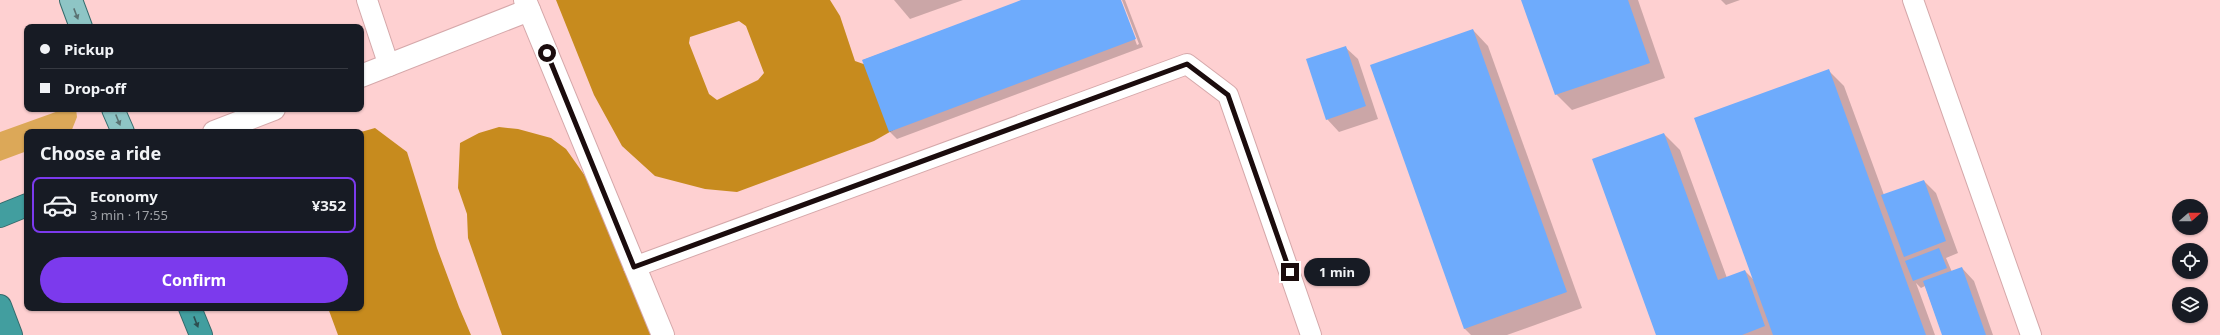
<!DOCTYPE html>
<html lang="en">
<head>
<meta charset="utf-8">
<style>
	:root { --surface:#171b24; --page:#20242c; --text:#f1f3f6; --muted:#9ea1a6; --line:#363941; --accent:#7c3aed }
	body { margin:0; font-family:"Noto Sans",sans-serif; background:var(--page); color:var(--text); height:100vh; display:flex; flex-direction:column; font-size:15px; white-space:nowrap }
	* { box-sizing:border-box; margin:0 }
	p { font-size:13px; color:var(--muted) }
	.icon { flex:none; width:22px; height:22px; fill:none; stroke:currentColor; stroke-width:2; stroke-linecap:round; stroke-linejoin:round }
	.map { position:relative; flex:1; overflow:hidden }
	.details { position:absolute; left:24px; top:129px; width:340px; height:182px; display:flex; flex-direction:column; background:var(--surface); border-radius:8px; box-shadow:0 1px 3px #0004 }
	.details>* { flex:none }
	.guide { position:absolute; left:24px; top:24px; width:340px; height:88px; border-radius:8px; box-shadow:0 1px 3px #0004; display:grid; align-content:center; height:88px; padding:0 16px; background:var(--surface) }
	.needle { width:26px; rotate:70deg }
	.controls { position:absolute; left:2172px; top:199px; display:grid; gap:8px }
	.controls a { display:grid; place-items:center; width:36px; height:36px; border-radius:50%; background:var(--surface); box-shadow:0 1px 3px #0004; font-size:20px }
	.end { position:absolute; width:18px; height:18px; margin:-9px; border:5px solid #1b0c0d; background:#fff; box-shadow:0 0 0 2px #fff }
	.from { border-radius:50% }
	.bubble { position:absolute; height:28px; border-radius:14px; background:var(--surface); box-shadow:0 1px 3px #0004; font-size:13px; font-weight:700; line-height:28px; text-align:center }
	.guide b { display:flex; align-items:center; gap:14px; height:38px; font-size:15px }
	.guide b+b { border-top:1px solid var(--line) }
	.guide i { width:10px; height:10px; background:var(--text) }
	ul { padding:0; list-style:none }
	li { display:flex; align-items:center; gap:12px; height:56px; margin:0 8px 6px; padding:0 8px; border:2px solid transparent; border-radius:8px }
	li div { flex:1 }
	li b { display:block; font-size:15px }
	li em { font-style:normal; font-weight:700 }
	li.current { border-color:var(--accent) }
	li>.icon { width:36px; height:36px; stroke-width:1.5 }
	h2 { padding:0 16px; font-size:18px; line-height:48px }
	.primary-button { display:flex; gap:8px; margin-top:auto; padding:8px 16px }
	.primary-button a { flex:1; height:46px; border-radius:24px; background:var(--accent); color:#fff; font-size:16px; font-weight:700; line-height:46px; text-align:center }
	.map>svg:first-child { display:block }
	.green { fill:#dca858 }
	.forest { fill:#c78b1e; fill-rule:evenodd }
	.shadow { fill:#0003 }
	.building { fill:#6eabfc }
	.lines { fill:none; stroke-linecap:round; stroke-linejoin:round }
	.lane-casing { stroke:#d5a8aa; stroke-width:22 }
	.secondary-casing { stroke:#d5a8aa; stroke-width:24 }
	.primary-casing { stroke:#346b6c; stroke-width:24 }
	.highway-casing { stroke:#346b6c; stroke-width:24 }
	.lane { stroke:#fff; stroke-width:20 }
	.secondary { stroke:#fff; stroke-width:22 }
	.primary { stroke:#8ec5c5; stroke-width:22 }
	.highway { stroke:#429e9f; stroke-width:22 }
	.oneway { fill:#5a7272 }
	.oneway2 { fill:#2d4e4f }
	.route { stroke:#1b0c0d; stroke-width:5 }
</style>
</head>
<body>
<div class="map">
<svg width="2220" height="335" viewBox="0 0 2220 335">
	<rect width="100%" height="100%" fill="#fed0d1"/>
	<polygon class="green" points="64,109 76,109 77,117 71,132 27,132 27,151 0,161 0,132"/>
	<g class="forest">
		<path d="M556,0H830L840,16L855,61L872,67L895,129L874,141L737,192L705,189L655,176L622,146L594,95ZM739,21L746,26L764,73L758,80L717,100L709,94L689,43L690,37Z"/>
		<polygon points="499,127 518,129 551,138 566,149 607,207 659,335 502,335 468,238 467,214 458,188 460,143 479,133"/>
		<polygon points="375,128 407,152 437,248 459,307 471,335 338,335 328,308 361,308 361,132"/>
	</g>
	<g class="shadow">
		<polygon points="894,0 963,0 910,19"/>
		<polygon points="1024,0 1120,0 1137,45 1139,44 1122,0 1125,0 1143,47 897,139 890,132 863,60"/>
		<polygon points="1522,0 1638,0 1665,78 1572,110 1556,94"/>
		<polygon points="1721,0 1740,0 1726,5"/>
		<polygon points="1473,30 1488,46 1582,308 1507,335 1471,335 1464,328"/>
		<polygon points="1345,47 1358,59 1378,119 1339,132 1327,119"/>
		<polygon points="1828,70 1844,86 1884,195 1924,181 1936,193 1958,253 1946,258 1952,272 1962,268 1974,281 1993,335 1943,335 1925,286 1921,288 1916,283 1935,335 1657,335 1664,134 1680,150 1727,278 1745,271 1755,281"/>
	</g>
	<g class="building">
		<polygon points="1021,0 1121,0 1136,39 889,132 862,60"/>
		<polygon points="1521,0 1628,0 1650,63 1555,95"/>
		<polygon points="1473,29 1567,292 1464,329 1370,65"/>
		<polygon points="1346,46 1366,106 1326,120 1306,59"/>
		<polygon points="1829,69 1926,335 1773,335 1694,118"/>
		<polygon points="1664,133 1718,280 1745,270 1765,326 1742,335 1656,335 1592,159"/>
		<polygon points="1924,180 1946,241 1904,257 1881,195"/>
		<polygon points="1939,248 1947,268 1913,281 1905,261"/>
		<polygon points="1962,267 1986,335 1942,335 1923,281"/>
	</g>
	<g class="lines">
		<defs>
			<g id="lane">
				<polyline points="367,0 389,66"/>
				<polyline points="1913,0 2031,335"/>
				<polyline points="634,267 1187,64 1228,95 1311,335"/>
			</g>
			<g id="secondary">
				<polyline points="525,0 663,335"/>
				<polyline points="361,76 529,10"/>
				<polyline points="214,132 274,109"/>
			</g>
			<g id="primary">
				<polyline points="71,0 81,27"/>
				<polyline points="113,109 123,132"/>
			</g>
			<g id="highway">
				<polyline points="0,216 27,205"/>
				<polyline points="0,306 11,335"/>
				<polyline points="190,308 201,335"/>
			</g>
		</defs>
		<use href="#lane" class="lane-casing"/>
		<use href="#secondary" class="secondary-casing"/>
		<use href="#primary" class="primary-casing"/>
		<use href="#highway" class="highway-casing"/>
		<use href="#lane" class="lane"/>
		<use href="#secondary" class="secondary"/>
		<use href="#primary" class="primary"/>
		<use href="#highway" class="highway"/>
	</g>
	<defs><path id="oneway-solid" d="M-6-.8H1V-3.2L6.5 0L1 3.2V.8H-6Z"/></defs>
	<g class="oneway">
		<use href="#oneway-solid" transform="translate(76 14) rotate(69)"/>
		<use href="#oneway-solid" transform="translate(118 120) rotate(68)"/>
	</g>
	<use class="oneway2" href="#oneway-solid" transform="translate(196 322) rotate(69)"/>
	<g class="lines">
		<polyline class="route" points="547,53 634,267 1187,64 1228,95 1290,272"/>
	</g>
</svg>
<div class="controls">
<a><svg class="needle" viewBox="-14 -14 28 28"><path d="M0-13l5 13h-10z" fill="#e53935"/><path d="M0 13l5-13h-10z" fill="#9ea1a6"/></svg></a>
<a><svg class="icon" aria-label="locate" viewBox="0 0 24 24"><circle cx="12" cy="12" r="6"/><path d="M12 2v4M12 18v4M2 12h4M18 12h4"/></svg></a>
<a><svg class="icon" aria-label="layers" viewBox="0 0 24 24"><path d="M12 4l9 5-9 5-9-5zM3 14l9 5 9-5"/></svg></a>
</div>
<i class="end from" style="left:547px;top:53px"></i>
<i class="end" style="left:1290px;top:272px"></i>
<div class="bubble" style="left:1304px;top:258px;width:66px">1 min</div>
<div class="guide">
<b><i class="from"></i>Pickup</b>
<b><i></i>Drop-off</b>
</div>
<section class="details">
<h2>Choose a ride</h2>
<ul>
<li class="current"><svg class="icon" aria-label="car" viewBox="0 0 24 24"><path d="M5 17H2v-5l4-1 3-4h7l3 4 3 1v5h-3M9 17h6M6 11h13"/><circle cx="7" cy="17" r="2"/><circle cx="17" cy="17" r="2"/></svg><div><b>Economy</b><p>3 min · 17:55</p></div><em>¥352</em></li>
</ul>
<div class="primary-button"><a>Confirm</a></div>
</section>
</div>
</body>
</html>
